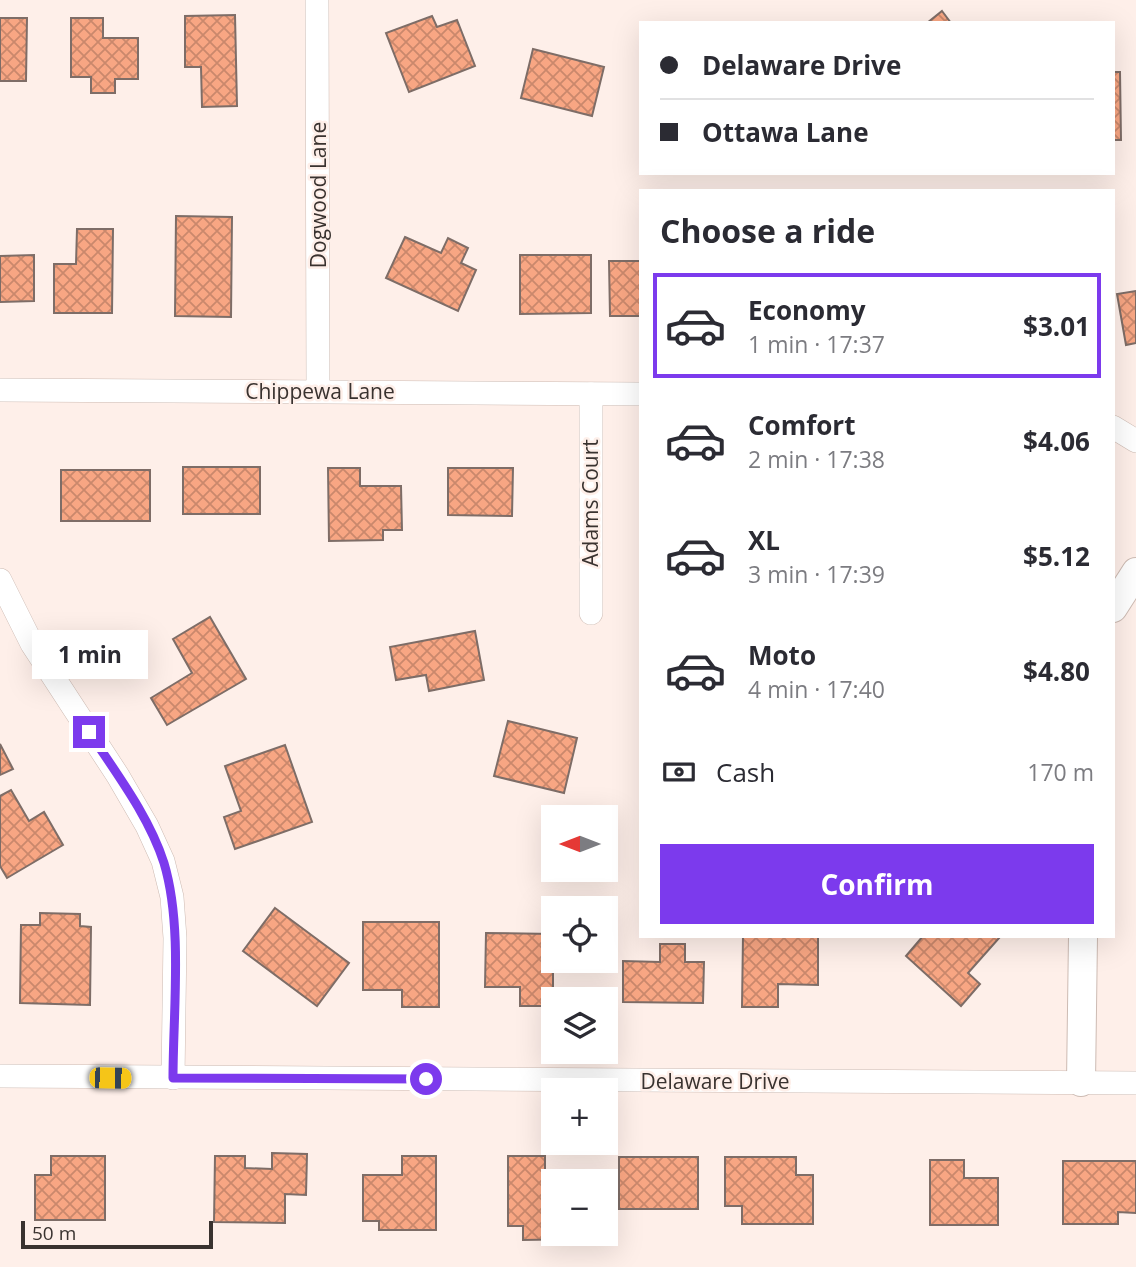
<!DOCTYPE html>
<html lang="en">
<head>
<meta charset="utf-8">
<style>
	:root { --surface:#fff; --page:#f7f7f7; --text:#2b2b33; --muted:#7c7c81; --line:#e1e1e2; --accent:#7c3aed }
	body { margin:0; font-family:"Open Sans",sans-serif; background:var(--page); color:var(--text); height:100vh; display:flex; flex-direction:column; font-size:26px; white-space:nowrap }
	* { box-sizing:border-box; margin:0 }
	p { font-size:23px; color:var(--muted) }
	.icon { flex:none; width:38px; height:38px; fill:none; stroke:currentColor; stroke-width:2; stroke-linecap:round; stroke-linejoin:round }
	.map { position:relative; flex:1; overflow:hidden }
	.sheet { position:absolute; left:639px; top:189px; width:476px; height:749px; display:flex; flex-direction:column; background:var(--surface); border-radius:0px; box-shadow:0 7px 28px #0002 }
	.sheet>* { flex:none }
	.hud { position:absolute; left:639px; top:21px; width:476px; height:154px; border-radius:0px; box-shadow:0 7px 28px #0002; display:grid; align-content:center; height:154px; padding:0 21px; background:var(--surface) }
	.needle { width:46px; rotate:270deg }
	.tools { position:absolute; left:541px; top:805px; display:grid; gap:14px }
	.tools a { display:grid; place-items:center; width:77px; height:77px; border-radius:0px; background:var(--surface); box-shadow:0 7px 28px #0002; font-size:35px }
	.scale { position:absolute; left:21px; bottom:18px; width:192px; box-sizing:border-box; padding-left:7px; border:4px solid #39322f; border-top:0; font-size:19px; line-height:24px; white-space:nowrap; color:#39322f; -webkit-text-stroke:5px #feefe9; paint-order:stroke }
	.end { position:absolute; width:32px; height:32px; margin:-16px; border:9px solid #7c3aed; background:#fff; box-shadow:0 0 0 4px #fff }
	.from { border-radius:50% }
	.bubble { position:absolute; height:49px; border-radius:0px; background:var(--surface); box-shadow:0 7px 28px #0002; font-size:23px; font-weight:700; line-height:49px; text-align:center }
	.car { position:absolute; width:21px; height:42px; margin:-21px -10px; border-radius:9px; box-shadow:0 0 5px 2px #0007; background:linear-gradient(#f5c518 24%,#345 0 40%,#f5c518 0 76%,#345 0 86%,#f5c518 0) }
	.hud b { display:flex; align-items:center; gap:24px; height:66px; font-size:26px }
	.hud b+b { border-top:2px solid var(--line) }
	.hud i { width:18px; height:18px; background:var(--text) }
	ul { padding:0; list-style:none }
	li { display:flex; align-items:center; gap:21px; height:105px; margin:0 14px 10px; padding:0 7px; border:4px solid transparent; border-radius:0px }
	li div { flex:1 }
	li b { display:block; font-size:26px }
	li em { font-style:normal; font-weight:700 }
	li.current { border-color:var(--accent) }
	li>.icon { width:63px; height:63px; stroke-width:1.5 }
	h2 { padding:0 21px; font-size:32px; line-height:84px }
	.pay { display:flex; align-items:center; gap:18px; height:77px; padding:0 21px; font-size:26px }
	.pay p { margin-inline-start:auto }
	.primary-button { display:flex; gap:14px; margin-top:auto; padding:14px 21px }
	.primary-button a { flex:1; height:80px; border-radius:0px; background:var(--accent); color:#fff; font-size:28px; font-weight:700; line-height:80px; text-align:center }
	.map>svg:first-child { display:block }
	.building { fill:url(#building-cross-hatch); stroke:#7e6d67; stroke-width:2 }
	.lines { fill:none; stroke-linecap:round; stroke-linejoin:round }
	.minor-casing { stroke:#cdbbb3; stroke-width:24 }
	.tertiary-casing { stroke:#cdbbb3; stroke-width:30 }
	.minor { stroke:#fff; stroke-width:23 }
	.tertiary { stroke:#fff; stroke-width:28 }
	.route { stroke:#7c3aed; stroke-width:9 }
	.labels { text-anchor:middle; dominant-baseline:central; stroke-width:5; stroke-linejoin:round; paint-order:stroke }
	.street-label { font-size:21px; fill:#39322f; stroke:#feefe9 }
</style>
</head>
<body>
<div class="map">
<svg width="1136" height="1267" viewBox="0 0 1136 1267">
	<defs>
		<pattern id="building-cross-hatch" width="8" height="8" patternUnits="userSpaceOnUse" patternTransform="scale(1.75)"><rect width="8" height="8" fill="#f8a683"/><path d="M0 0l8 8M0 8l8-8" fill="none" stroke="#ca886c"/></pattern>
	</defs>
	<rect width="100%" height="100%" fill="#feefe9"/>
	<g class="building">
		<polygon points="942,11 951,23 927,23"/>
		<polygon points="235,15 237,106 202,107 201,67 185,67 185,16"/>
		<polygon points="432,16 437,27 457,20 475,66 409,92 386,33"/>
		<polygon points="0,18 27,18 26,81 0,81"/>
		<polygon points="71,18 103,18 103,38 138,38 138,79 115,79 115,93 91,93 91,77 71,77"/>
		<polygon points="533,49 604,67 592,116 521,98"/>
		<polygon points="1113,72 1120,72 1121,140 1113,140"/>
		<polygon points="176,216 232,217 231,317 175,316"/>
		<polygon points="77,229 113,229 112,313 54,313 54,264 76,264"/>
		<polygon points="405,237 441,253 448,238 468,248 461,263 476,270 458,311 386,278"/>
		<polygon points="34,255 34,301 0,302 0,256"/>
		<polygon points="520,255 591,255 591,313 520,314"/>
		<polygon points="609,261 640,261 640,316 610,316"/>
		<polygon points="1136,291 1136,343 1126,345 1117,294"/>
		<rect x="183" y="467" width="77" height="47"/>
		<polygon points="328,468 360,468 360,486 401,486 402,530 383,530 383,540 329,541"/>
		<polygon points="448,468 513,468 512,516 448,515"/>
		<rect x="61" y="470" width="89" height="51"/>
		<polygon points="210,617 246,679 167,725 151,698 192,673 173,639"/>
		<polygon points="475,631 484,680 429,691 426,675 396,680 390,647"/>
		<polygon points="508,721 577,738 564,793 494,776"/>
		<polygon points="0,744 13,769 0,775"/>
		<polygon points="285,745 312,822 235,849 224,817 241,811 225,766"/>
		<polygon points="11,790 29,821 44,812 63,845 7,878 0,866 0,796"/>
		<polygon points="275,908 349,963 317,1006 243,951"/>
		<polygon points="40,913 80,914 80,926 91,927 90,1005 20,1003 21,925 40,925"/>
		<polygon points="363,922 439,922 439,1007 402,1007 402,990 363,990"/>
		<polygon points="486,933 553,934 553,1006 520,1006 520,987 485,987"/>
		<polygon points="743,936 818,936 818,985 778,984 778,1007 742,1007"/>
		<polygon points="923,936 1000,937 968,973 980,984 961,1006 906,956"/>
		<polygon points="660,944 685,944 685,962 704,962 703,1003 623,1002 623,961 660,962"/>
		<polygon points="272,1153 307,1154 306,1195 285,1194 285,1223 214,1222 215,1156 245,1156 245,1168 272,1169"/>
		<polygon points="51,1156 105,1156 105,1220 35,1220 35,1175 51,1175"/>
		<polygon points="402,1156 436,1156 436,1230 379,1230 379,1221 363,1221 363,1175 402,1175"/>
		<polygon points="508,1156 545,1156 545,1177 580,1176 580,1181 553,1181 553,1234 581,1234 581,1239 523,1240 523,1226 508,1226"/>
		<rect x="619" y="1157" width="79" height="52"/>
		<polygon points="725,1157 796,1157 796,1175 813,1175 813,1224 742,1224 742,1206 725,1206"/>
		<polygon points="930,1160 964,1160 964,1178 998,1178 998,1225 930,1225"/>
		<polygon points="1063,1161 1136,1161 1136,1213 1118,1212 1118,1224 1063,1224"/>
	</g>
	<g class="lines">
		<defs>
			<g id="minor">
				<polyline points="317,0 318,391"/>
				<polyline points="0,390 640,394"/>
				<polyline points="591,394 591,613"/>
				<polyline points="1113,427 1136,441"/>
				<polyline points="0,580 32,644 118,776 147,826 163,861 172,897 175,938 173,1078"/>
				<polyline points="0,1076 1136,1083"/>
			</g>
			<g id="tertiary">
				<polyline points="1113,608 1136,572"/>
				<polyline points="1081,1082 1083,936"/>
			</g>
		</defs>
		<use href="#minor" class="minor-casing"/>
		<use href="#tertiary" class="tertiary-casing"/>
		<use href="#minor" class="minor"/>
		<use href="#tertiary" class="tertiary"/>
	</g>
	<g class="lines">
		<path class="route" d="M89,732C116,773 149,816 164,863C183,926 173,1012 173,1078L426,1079"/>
	</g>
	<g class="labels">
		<g class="street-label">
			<text transform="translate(318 195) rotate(-90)">Dogwood Lane</text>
			<text x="320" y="391">Chippewa Lane</text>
			<text transform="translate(590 503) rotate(-90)">Adams Court</text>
			<text x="715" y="1081">Delaware Drive</text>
		</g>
	</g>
</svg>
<div class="tools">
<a><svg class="needle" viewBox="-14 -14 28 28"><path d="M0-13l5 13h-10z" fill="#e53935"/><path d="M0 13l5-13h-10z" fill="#7c7c81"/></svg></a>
<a><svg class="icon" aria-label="locate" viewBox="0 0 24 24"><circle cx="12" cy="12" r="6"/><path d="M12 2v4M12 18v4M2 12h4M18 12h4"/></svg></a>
<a><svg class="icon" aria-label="layers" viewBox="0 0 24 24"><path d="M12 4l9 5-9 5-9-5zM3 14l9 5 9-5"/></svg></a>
<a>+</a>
<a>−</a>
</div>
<div class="scale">50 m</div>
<i class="end from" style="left:426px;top:1079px"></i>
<i class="end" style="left:89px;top:732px"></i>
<div class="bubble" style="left:32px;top:630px;width:116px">1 min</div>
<i class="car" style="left:110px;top:1078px;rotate:91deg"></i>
<div class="hud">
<b><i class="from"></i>Delaware Drive</b>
<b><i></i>Ottawa Lane</b>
</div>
<section class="sheet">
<h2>Choose a ride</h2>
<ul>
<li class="current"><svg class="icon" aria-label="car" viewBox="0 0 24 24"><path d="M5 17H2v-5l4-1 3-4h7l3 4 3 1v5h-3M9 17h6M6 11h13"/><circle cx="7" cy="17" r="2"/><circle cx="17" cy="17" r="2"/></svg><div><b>Economy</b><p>1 min · 17:37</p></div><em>$3.01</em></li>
<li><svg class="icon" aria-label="car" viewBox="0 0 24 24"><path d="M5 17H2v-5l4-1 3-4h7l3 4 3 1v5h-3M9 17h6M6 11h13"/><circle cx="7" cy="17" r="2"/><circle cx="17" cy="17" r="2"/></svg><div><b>Comfort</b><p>2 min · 17:38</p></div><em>$4.06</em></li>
<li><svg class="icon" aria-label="car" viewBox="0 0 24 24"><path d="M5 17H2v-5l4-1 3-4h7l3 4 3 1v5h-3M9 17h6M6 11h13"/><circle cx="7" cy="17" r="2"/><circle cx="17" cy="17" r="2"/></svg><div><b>XL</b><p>3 min · 17:39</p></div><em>$5.12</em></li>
<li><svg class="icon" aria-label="car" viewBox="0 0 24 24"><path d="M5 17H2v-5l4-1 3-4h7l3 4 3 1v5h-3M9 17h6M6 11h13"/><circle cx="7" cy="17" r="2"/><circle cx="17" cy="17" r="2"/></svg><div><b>Moto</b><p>4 min · 17:40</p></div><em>$4.80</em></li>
</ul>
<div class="pay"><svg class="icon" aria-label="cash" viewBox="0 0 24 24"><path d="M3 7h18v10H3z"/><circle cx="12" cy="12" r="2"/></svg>Cash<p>170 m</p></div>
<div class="primary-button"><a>Confirm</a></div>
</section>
</div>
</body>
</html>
